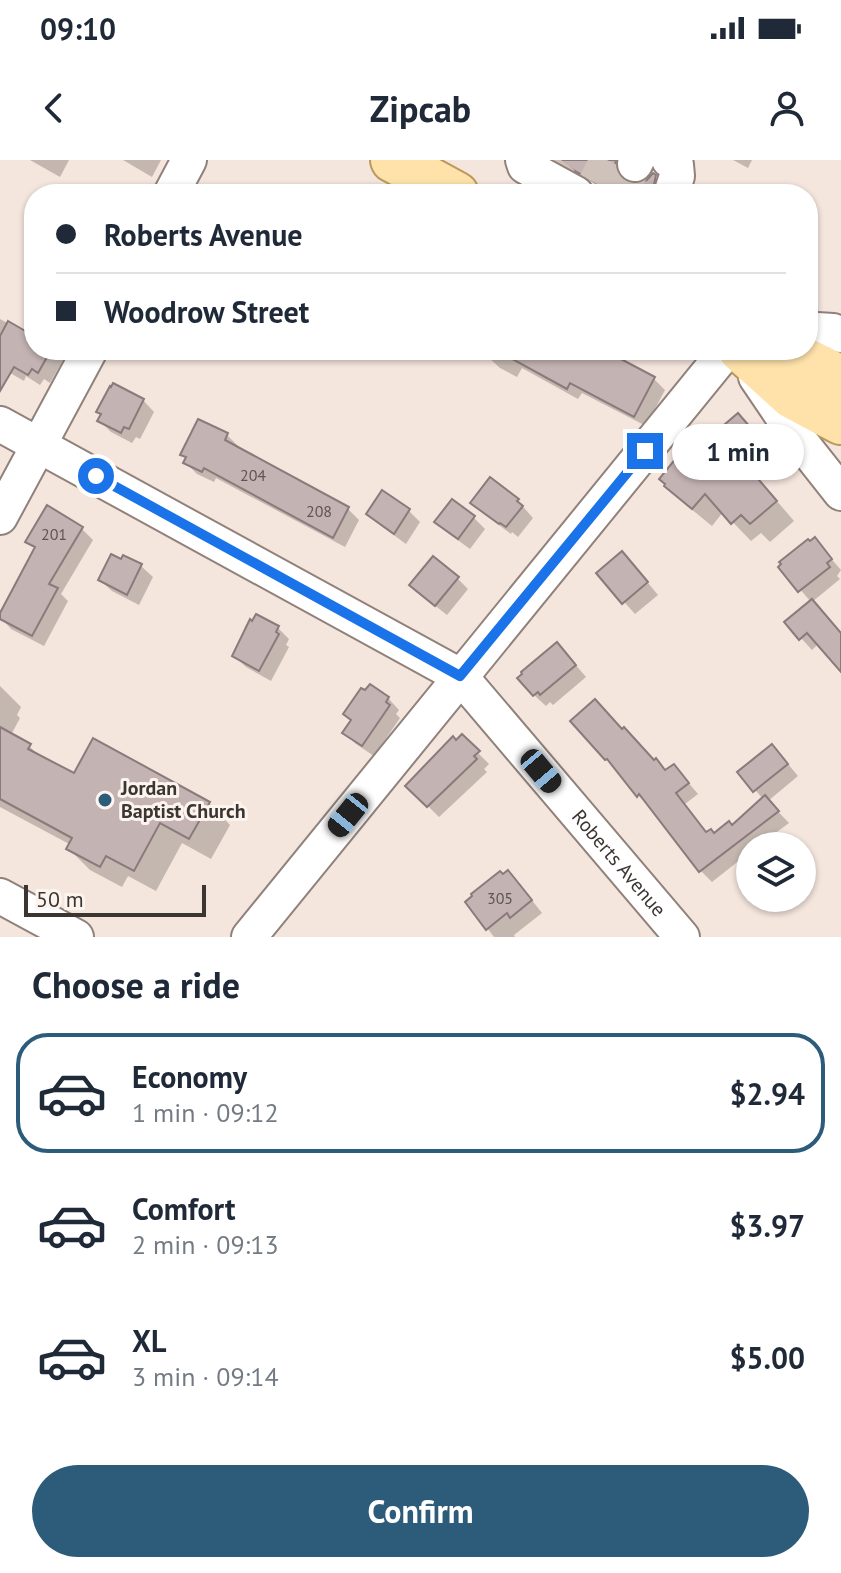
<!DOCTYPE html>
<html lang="en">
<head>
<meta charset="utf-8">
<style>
	:root { --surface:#fff; --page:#f6f6f7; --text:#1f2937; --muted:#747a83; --line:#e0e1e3; --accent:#2d5c7b }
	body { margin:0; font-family:"PT Sans",sans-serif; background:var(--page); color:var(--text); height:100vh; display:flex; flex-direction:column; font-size:30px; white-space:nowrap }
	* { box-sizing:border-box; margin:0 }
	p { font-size:26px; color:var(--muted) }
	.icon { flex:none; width:44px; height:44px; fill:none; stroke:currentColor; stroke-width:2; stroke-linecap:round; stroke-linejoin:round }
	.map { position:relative; height:777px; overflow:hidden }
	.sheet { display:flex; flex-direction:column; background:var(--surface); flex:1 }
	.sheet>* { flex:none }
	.banner { position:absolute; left:24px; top:24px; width:794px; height:176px; border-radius:32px; box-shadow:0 2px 6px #0004; display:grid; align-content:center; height:176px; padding:0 32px; background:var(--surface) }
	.buttons { position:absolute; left:736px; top:672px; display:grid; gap:16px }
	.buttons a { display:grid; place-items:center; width:80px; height:80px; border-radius:50%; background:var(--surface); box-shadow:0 2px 6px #0004; font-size:40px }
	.scale { position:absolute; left:24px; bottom:20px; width:182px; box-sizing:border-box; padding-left:8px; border:4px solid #3c3633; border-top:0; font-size:22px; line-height:28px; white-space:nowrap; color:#3c3633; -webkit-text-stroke:6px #fdf4ef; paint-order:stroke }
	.end { position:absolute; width:36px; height:36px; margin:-18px; border:10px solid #1a73e8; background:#fff; box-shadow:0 0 0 4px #fff }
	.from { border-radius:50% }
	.bubble { position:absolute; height:56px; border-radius:28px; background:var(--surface); box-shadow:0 2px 6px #0004; font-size:26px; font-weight:700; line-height:56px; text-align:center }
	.car { position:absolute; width:24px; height:48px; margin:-24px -12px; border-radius:10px; box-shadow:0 0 6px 2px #0007; background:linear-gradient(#222 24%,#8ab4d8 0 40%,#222 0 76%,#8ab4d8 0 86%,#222 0) }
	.banner b { display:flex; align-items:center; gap:28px; height:76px; font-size:30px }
	.banner b+b { border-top:2px solid var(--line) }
	.banner i { width:20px; height:20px; background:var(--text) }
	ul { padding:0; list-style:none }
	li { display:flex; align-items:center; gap:24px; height:120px; margin:0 16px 12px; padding:0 16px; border:4px solid transparent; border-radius:32px }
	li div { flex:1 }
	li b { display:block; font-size:30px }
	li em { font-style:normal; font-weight:700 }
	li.active { border-color:var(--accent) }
	li>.icon { width:72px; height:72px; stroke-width:1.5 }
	h2 { padding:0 32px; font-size:36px; line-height:96px }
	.button { display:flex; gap:16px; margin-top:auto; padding:16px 32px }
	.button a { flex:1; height:92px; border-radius:48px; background:var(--accent); color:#fff; font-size:32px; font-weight:700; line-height:92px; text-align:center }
	.status { display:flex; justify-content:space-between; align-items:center; height:56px; padding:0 40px; background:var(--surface); direction:ltr }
	.status svg { height:22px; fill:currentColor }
	header { display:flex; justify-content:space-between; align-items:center; height:104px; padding:0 32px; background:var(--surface); font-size:36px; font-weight:700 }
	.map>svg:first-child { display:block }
	.shadow { fill:#0003 }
	.building { fill:#c4b3b3; stroke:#8a7a7b; stroke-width:2 }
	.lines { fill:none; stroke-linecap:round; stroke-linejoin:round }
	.minor-tunnel { stroke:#cfc2bb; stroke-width:34; stroke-dasharray:34 17; stroke-linecap:butt }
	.minor-casing { stroke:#90827b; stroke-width:38 }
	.major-casing { stroke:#ba995b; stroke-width:48 }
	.minor { stroke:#fff; stroke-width:34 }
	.major { stroke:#fee2aa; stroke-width:44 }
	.route { stroke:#1a73e8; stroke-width:10 }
	.poi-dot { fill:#2d5c7b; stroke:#fdf4ef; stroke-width:3 }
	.labels { text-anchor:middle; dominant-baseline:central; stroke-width:6; stroke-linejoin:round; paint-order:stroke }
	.number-label { font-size:16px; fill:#5e5553 }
	.poi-label { font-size:20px; font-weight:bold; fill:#3c3633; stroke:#fdf4ef; text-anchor:start }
	.street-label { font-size:20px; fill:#3c3633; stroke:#fdf4ef }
</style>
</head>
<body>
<div class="status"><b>09:10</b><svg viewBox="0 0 49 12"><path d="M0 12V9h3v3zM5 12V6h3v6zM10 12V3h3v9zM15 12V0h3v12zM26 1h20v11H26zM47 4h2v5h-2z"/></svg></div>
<header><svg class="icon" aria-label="back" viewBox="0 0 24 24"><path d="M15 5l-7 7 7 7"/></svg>Zipcab<svg class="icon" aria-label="person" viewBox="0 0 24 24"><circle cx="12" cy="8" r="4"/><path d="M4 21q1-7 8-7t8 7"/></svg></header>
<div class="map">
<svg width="841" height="777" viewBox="0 0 841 777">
	<rect width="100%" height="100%" fill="#f4e5dd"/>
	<g class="shadow">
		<polygon points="30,0 69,0 60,17"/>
		<polygon points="123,0 161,0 152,17"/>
		<polygon points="554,0 620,0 622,2 620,13 623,21 637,26 655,17 660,22 658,34 616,34"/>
		<polygon points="733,0 752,0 748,8"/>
		<polygon points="0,159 34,178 34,190 53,190 63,200 50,223 44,219 40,225 26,216 24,221 0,207"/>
		<polygon points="492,190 600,190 654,219 665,230 646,266 582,233 578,239 522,208 517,217 500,208 488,197"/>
		<polygon points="143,240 154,252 140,279 136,277 132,283 111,272 100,261 102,255 99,252"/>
		<polygon points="756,274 779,301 758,319 794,361 770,382 761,373 751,381 723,352 712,366 685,344 666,326 682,303"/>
		<polygon points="227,275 238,286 237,289 348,349 359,360 345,387 216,318 214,322 197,314 186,303 187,299 183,294"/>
		<polygon points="490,320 518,341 533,358 518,377 512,372 511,374 484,354 473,342"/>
		<polygon points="383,333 409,351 420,362 406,384 380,365 368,354"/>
		<polygon points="452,342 474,358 485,369 470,389 448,373 437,362"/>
		<polygon points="82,369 93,380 61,434 68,441 44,486 11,469 0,457 36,389 28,381"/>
		<polygon points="815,380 841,410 837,416 840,419 812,442 841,474 841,508 819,483 812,490 801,478 811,442 781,407"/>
		<polygon points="124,397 141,406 153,417 139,445 112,431 100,420 122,401"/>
		<polygon points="633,405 658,435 635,454 599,414"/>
		<polygon points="457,418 468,429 447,455 423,436"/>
		<polygon points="278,468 289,479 286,485 289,487 271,521 246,507 234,496"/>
		<polygon points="568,496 586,517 553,545 550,542 546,546 534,535"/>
		<polygon points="0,526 21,547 17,555 20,558 11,575 29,586 43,599 74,616 209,643 230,665 211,699 182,683 156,731 128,716 122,727 90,710 69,689 71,685 0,647"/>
		<polygon points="370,526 388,538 399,550 396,554 400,558 374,596 356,584 345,573 353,561"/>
		<polygon points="573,561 654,602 656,601 667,612 674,606 698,634 685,644 708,674 714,675 732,667 763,639 740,612 783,598 798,616 768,641 789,663 758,686 750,686 750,692 712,722 701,711 650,645 649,646 638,635 618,610"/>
		<polygon points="462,577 489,604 484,609 487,612 439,657 408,626"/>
		<polygon points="500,714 519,724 542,753 514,775 515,777 494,777 466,740"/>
	</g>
	<g class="building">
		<polygon points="556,0 616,0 615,6 618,14 627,22 637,24 647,20 653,13 656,15 652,34 615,34"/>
		<polygon points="8,161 34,176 34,190 51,190 38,213 32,209 28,215 14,207 0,231 0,176"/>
		<polygon points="496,190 604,190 655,217 634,257 570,223 567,229"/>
		<polygon points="113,223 144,239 129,269 124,267 121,273 97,261 101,254 96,252 110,226 111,227"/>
		<polygon points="738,253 762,281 741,299 777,341 750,364 741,355 731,364 705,334 692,349 664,326 665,324 659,319 677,297 682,301"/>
		<polygon points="198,259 228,273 225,280 349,347 333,378 204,308 202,312 183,303 186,297 180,295"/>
		<polygon points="490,317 519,339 517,341 523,346 506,367 500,363 499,364 470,343"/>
		<polygon points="382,330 410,349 394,374 366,354"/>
		<polygon points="452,339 475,356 458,379 434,362"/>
		<polygon points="47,345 83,367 49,424 58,428 32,476 0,459 0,453 35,387 25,382"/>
		<polygon points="815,377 832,399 827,403 830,407 798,432 778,407 781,404 779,402 808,379 810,381"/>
		<polygon points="622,391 648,422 622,444 596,413"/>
		<polygon points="111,394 121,399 123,395 142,404 127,435 98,420"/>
		<polygon points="433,396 459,417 435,446 409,425"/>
		<polygon points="812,439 841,473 841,512 807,473 799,480 784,462"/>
		<polygon points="256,454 279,466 276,472 279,474 259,511 232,496 250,459 252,461"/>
		<polygon points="557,482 576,505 540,535 538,532 533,536 517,518 522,514 521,512"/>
		<polygon points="370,524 389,537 386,542 390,545 362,586 342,573 351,560 343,554 361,528 365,530"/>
		<polygon points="595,539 622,569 624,567 654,600 656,598 665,610 674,604 689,623 676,633 706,672 711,669 714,673 729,661 732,665 765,635 779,651 699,712 639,634 637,637 607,599 605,600 570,561"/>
		<polygon points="0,567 31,584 28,589 74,613 93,578 210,642 189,679 160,663 134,711 106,696 100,707 66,689 72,678 0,639"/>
		<polygon points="462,574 480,591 474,596 477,599 427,647 405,626 453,576 456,580"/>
		<polygon points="772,584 788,604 753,632 737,612"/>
		<polygon points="508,710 532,740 510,758 507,753 486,770 465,742 472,736 471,734 500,711 503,714"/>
	</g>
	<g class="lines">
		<g class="minor-tunnel">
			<polyline points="558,4 561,0"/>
			<polyline points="595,23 607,0"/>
			<polyline points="619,34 635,4"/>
		</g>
		<defs>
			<g id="minor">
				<polyline points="523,0 525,6 576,34"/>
				<polyline points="669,0 676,5 677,16 671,34"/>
				<polyline points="635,4 637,0"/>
				<polyline points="171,34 189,0"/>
				<polyline points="808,180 817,170 833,171 841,175"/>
				<polyline points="756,217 796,276 841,333"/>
				<path id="s1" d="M0,264L460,516L682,777"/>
				<polyline points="0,357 90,190"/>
				<polyline points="0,736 76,777"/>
				<polyline points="249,777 727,190"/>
			</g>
			<g id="major">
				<polyline points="393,0 456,34"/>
				<polyline points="741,190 792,236 841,262"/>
				<polyline points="766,190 799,197 841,218"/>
			</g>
		</defs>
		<use href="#minor" class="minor-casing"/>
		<use href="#major" class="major-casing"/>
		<use href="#minor" class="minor"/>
		<use href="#major" class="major"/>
	</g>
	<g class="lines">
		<polyline class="route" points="96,316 460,516 645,291"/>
	</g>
	<circle class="poi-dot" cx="105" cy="640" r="8"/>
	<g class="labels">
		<g class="number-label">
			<text x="253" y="315">204</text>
			<text x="319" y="351">208</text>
			<text x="54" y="374">201</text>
			<text x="500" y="738">305</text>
		</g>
		<g class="poi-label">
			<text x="121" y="628">Jordan<tspan x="121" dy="23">Baptist Church</tspan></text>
		</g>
		<g class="street-label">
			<text stroke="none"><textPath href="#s1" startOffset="770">Roberts Avenue</textPath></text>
		</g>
	</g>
</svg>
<div class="buttons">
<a><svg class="icon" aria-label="layers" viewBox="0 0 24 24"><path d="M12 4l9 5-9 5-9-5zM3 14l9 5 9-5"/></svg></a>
</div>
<div class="scale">50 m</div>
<i class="end from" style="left:96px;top:316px"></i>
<i class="end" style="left:645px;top:291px"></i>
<div class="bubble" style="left:672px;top:264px;width:132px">1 min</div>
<i class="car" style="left:541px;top:611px;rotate:140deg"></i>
<i class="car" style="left:348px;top:655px;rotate:219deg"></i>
<div class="banner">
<b><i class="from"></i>Roberts Avenue</b>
<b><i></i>Woodrow Street</b>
</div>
</div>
<section class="sheet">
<h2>Choose a ride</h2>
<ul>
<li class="active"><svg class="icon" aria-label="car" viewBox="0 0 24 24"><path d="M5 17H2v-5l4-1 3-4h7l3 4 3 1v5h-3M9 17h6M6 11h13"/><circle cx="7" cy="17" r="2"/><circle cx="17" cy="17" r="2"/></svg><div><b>Economy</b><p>1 min · 09:12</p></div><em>$2.94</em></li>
<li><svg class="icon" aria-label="car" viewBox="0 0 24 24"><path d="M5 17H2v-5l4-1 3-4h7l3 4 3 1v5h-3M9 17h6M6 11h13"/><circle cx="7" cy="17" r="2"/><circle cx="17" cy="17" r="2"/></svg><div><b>Comfort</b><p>2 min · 09:13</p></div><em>$3.97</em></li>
<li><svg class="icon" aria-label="car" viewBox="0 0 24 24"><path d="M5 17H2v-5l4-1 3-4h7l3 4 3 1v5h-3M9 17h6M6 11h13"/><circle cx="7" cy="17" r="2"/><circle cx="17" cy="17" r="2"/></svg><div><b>XL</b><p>3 min · 09:14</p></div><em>$5.00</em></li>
</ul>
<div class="button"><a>Confirm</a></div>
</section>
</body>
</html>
